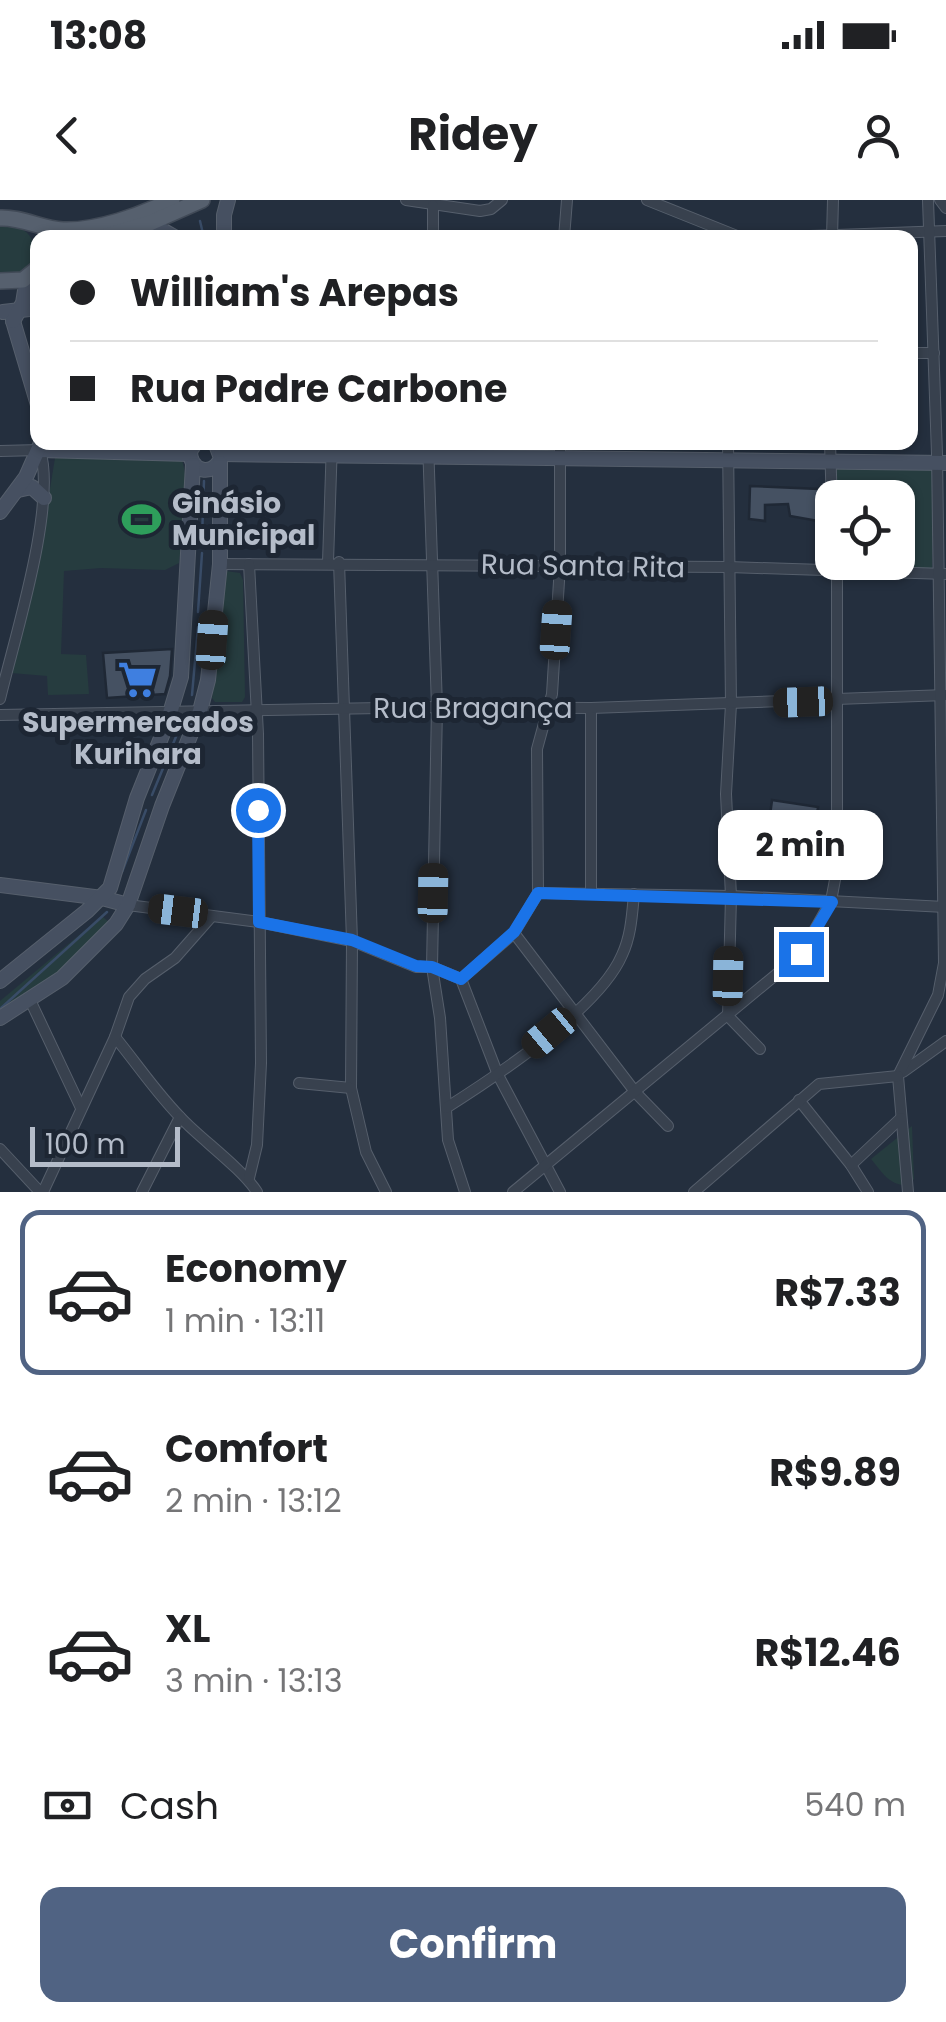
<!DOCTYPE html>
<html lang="en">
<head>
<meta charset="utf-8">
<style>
	:root { --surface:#fff; --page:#f6f6f6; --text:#202124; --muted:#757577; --line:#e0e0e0; --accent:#506383 }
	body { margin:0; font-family:Poppins,sans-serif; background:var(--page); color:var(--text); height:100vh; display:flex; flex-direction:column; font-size:38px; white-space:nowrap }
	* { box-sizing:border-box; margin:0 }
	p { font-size:32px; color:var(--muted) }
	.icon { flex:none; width:55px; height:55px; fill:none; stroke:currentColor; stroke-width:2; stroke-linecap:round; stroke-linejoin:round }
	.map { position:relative; height:992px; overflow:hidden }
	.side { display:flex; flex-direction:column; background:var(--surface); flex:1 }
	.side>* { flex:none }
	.banner { position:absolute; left:30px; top:30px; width:888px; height:220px; border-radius:20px; box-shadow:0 2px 8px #0004; display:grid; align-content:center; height:220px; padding:0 40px; background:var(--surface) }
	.tools { position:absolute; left:815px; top:280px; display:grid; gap:20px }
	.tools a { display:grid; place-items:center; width:100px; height:100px; border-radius:20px; background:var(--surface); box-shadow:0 2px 8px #0004; font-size:50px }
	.scale { position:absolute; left:30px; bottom:25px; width:150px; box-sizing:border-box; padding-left:10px; border:5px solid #b4bcc9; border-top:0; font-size:28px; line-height:35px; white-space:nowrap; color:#b4bcc9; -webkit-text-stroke:8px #1d2633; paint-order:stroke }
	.end { position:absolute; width:45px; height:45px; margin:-22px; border:12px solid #1a73e8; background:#fff; box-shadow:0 0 0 5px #fff }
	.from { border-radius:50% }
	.bubble { position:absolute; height:70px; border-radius:20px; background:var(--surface); box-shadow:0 2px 8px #0004; font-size:32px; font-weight:700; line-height:70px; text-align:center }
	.car { position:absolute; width:30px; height:60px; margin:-30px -15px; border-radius:12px; box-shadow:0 0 8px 2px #0007; background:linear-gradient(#222 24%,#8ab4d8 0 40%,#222 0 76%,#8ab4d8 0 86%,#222 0) }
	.banner b { display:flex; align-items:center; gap:35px; height:95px; font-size:38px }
	.banner b+b { border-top:2px solid var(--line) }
	.banner i { width:25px; height:25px; background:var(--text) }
	ul { padding:18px 0 0; list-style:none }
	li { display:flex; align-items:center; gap:30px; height:165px; margin:0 20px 15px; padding:0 20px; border:5px solid transparent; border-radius:20px }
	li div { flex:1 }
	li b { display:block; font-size:38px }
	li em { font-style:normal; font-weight:700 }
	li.active { border-color:var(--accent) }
	li>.icon { width:90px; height:90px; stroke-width:1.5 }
	.pay { display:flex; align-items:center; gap:25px; height:110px; padding:0 40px; font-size:38px }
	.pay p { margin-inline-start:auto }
	.cta { display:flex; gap:20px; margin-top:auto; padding:20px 40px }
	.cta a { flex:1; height:115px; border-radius:20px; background:var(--accent); color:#fff; font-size:40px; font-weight:700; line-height:115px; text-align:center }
	.status { display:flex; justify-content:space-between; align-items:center; height:70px; padding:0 50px; background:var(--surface); direction:ltr }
	.status svg { height:28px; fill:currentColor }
	header { display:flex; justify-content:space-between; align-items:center; height:130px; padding:0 40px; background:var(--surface); font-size:45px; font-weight:700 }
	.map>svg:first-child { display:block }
	.green { fill:#263c3f }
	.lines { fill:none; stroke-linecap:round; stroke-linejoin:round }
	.stream { stroke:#394c67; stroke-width:2.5 }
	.building { fill:#455162; stroke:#1f2835; stroke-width:2.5 }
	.street-casing { stroke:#565f6c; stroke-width:12 }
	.secondary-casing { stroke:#565f6c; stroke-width:16 }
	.primary-casing { stroke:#414a57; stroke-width:18 }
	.street { stroke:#38414e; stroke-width:10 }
	.secondary { stroke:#465061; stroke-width:14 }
	.primary { stroke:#56606e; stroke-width:15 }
	.route { stroke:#1a73e8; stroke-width:12 }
	.labels { text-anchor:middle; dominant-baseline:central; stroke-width:10; stroke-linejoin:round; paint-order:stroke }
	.poi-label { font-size:28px; font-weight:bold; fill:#b4bcc9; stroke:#1d2633; text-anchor:start }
	.street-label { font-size:28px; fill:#b4bcc9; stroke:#1d2633 }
</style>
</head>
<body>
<div class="status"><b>13:08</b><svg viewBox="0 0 49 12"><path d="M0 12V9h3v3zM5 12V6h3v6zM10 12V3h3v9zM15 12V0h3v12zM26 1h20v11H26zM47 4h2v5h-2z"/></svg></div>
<header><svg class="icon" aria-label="back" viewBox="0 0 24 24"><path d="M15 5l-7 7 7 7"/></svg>Ridey<svg class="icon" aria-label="person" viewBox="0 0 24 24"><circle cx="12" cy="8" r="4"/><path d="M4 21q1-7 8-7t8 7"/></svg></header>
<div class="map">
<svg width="946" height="992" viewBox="0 0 946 992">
	<rect width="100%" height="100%" fill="#242f3e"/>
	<g class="green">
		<path d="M0,23C23,27 36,32 34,58L25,72L0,77Z"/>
		<path d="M55,258L182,260C192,293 182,329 179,363L165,370L101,368L64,371L61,454L86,455L89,494L48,495L47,476L11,473L34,387Z"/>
		<polygon points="836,264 935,266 932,370 841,366 841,363 898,362 898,298 837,297"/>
		<polygon points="226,371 240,373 243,380 245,497 242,502 215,502 212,498 217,461 220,378"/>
		<polygon points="102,716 111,724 59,778 0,813 0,801"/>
		<path d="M912,926L914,979L908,985C889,986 882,972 871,959Z"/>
	</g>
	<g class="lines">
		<g class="stream">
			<polyline points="200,21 204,38"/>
			<polyline points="202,338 204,281"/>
			<polyline points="198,412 202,353"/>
			<polyline points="192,495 198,427"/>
			<polyline points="152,595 180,527"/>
			<polyline points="122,672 146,610"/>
			<polyline points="0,809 107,712"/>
		</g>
	</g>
	<g class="building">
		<polygon points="750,286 819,289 818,321 790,316 788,304 765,305 765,321 749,319"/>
		<polygon points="172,449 170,476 165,494 107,498 103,453"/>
		<polygon points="772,600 818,607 815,630 769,623"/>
	</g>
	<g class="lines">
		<defs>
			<g id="street">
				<polyline points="406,0 480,11 491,9 502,0"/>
				<polyline points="647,0 742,38"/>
				<polyline points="940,0 946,8"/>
				<polyline points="832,37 833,0"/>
				<polyline points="433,38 433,5"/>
				<polyline points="564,38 567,0"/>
				<polyline points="752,38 946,31"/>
				<polyline points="910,153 934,153"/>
				<polyline points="428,242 437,507 432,767 440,818 448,940 465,992"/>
				<polyline points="728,242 731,504 726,594 731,696 728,816 760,849"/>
				<polyline points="830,242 832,308"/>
				<path d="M0,251L40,250C57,306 14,439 0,499"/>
				<polyline points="328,362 332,242"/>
				<polyline points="339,362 352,741 351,888 366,952 386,992"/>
				<polyline points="220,364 729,367 946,374"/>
				<polyline points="591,508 591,694"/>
				<polyline points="0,515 437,507 591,508 946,495"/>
				<polyline points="538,693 731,696 945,707"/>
				<polyline points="128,705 259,722 352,741 416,767 432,767 461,779"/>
				<polyline points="514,733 636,893 668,926"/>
				<polyline points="461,779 514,733 538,693 537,549 552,494 560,365 560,242"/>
				<polyline points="461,779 498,875 560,992"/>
				<polyline points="30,800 81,908"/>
				<path d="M115,837C138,865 159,897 185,922C205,942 243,970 257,992"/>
				<polyline points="903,872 946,841"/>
				<polyline points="898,876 938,795 944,763 937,254 928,0"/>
				<polyline points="898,876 908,992"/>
				<polyline points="299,883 351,888"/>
				<polyline points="799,900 851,965 868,992"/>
				<path d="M446,908C495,877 599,809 622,755C631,736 632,715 634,694"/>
				<polyline points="0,949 40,992"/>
				<polyline points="851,965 901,918"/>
				<polyline points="249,978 257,945 261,863 258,534 249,364"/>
				<polyline points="43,992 115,837 129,797 145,779 175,758 212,716"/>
				<polyline points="142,992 180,917"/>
				<polyline points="513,992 801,754 831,701 837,669 837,362"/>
				<polyline points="694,992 819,884 898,876"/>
			</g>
			<g id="secondary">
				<polyline points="150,23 176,38"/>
				<polyline points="224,38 224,15 228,0"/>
				<polyline points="3,112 38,108"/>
				<polyline points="13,121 38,205"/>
				<polyline points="13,121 23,103 27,78"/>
				<path d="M196,242L190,251C190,272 213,277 221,258L215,242"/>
				<polyline points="40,250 190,254"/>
				<polyline points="221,254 946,263"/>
				<polyline points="18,290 32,287 44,298"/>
				<polyline points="0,312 26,277 41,243"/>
				<polyline points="0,685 102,698 128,705"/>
				<polyline points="0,781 87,711 110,688 137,598 167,523 181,477 193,265"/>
				<polyline points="0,818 62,778 116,724 128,705 162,606 200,511 208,480 220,364 220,263"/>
			</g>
			<g id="primary">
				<path d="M0,18C22,17 42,29 63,30C98,31 141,15 172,0"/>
				<polyline points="100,38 150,23 202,0"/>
				<polyline points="0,81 23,80 38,68"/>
			</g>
		</defs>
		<use href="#street" class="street-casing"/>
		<use href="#secondary" class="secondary-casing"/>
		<use href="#primary" class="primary-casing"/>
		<use href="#street" class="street"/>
		<use href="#secondary" class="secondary"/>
		<use href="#primary" class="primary"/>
	</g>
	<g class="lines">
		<polyline class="route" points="258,610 259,722 352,740 416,766 432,767 461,779 514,732 538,693 832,702 801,754"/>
	</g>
	<defs>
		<symbol id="stadium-bare" viewBox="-9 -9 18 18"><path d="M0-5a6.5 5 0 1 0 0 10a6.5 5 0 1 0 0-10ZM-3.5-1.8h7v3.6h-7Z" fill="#2e9e5b" stroke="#1d2633" stroke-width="2.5" paint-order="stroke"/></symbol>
		<symbol id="supermarket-bare" viewBox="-9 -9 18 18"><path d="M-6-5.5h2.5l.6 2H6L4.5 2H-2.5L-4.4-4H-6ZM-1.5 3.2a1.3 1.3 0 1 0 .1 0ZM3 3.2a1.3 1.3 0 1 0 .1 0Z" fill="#3f7fe0" stroke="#1d2633" stroke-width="2.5" paint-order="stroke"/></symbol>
	</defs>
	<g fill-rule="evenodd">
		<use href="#stadium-bare" x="114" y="292" width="55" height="55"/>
		<use href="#supermarket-bare" x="110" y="452" width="55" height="55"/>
	</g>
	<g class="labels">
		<g class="poi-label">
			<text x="172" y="303">Ginásio<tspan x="172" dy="32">Municipal</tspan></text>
			<text x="138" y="522" text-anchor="middle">Supermercados<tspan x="138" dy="32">Kurihara</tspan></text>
		</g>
		<g class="street-label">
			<text transform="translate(583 366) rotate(1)">Rua Santa Rita</text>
			<text x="473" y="508">Rua Bragança</text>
		</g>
	</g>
</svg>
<div class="tools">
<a><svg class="icon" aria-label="locate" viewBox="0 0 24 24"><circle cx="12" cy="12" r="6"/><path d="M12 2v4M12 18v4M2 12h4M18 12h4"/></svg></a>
</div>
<div class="scale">100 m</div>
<i class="end from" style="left:258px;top:610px"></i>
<i class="end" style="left:801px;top:754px"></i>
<div class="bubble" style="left:718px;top:610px;width:165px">2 min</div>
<i class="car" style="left:556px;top:430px;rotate:4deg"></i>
<i class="car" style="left:212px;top:440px;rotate:4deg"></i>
<i class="car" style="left:803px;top:502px;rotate:268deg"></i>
<i class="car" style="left:433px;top:693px;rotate:1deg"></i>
<i class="car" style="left:178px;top:711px;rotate:277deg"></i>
<i class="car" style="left:728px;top:776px;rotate:1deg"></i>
<i class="car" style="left:549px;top:833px;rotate:230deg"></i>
<div class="banner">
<b><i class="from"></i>William's Arepas</b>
<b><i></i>Rua Padre Carbone</b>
</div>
</div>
<section class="side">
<ul>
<li class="active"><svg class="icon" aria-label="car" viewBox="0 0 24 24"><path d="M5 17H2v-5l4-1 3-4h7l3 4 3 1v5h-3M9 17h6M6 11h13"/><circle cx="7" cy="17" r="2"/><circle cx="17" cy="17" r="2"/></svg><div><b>Economy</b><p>1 min · 13:11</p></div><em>R$7.33</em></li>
<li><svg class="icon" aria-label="car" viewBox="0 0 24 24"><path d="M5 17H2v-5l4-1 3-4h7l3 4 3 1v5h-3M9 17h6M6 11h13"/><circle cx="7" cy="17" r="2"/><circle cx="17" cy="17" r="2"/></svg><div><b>Comfort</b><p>2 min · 13:12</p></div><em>R$9.89</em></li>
<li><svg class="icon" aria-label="car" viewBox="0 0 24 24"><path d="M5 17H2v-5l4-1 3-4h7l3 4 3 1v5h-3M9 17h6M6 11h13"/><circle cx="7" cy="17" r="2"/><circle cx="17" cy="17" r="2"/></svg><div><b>XL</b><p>3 min · 13:13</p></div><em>R$12.46</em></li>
</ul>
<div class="pay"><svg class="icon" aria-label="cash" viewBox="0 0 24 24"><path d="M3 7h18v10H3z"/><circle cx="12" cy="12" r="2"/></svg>Cash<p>540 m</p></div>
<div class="cta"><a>Confirm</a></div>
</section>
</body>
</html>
